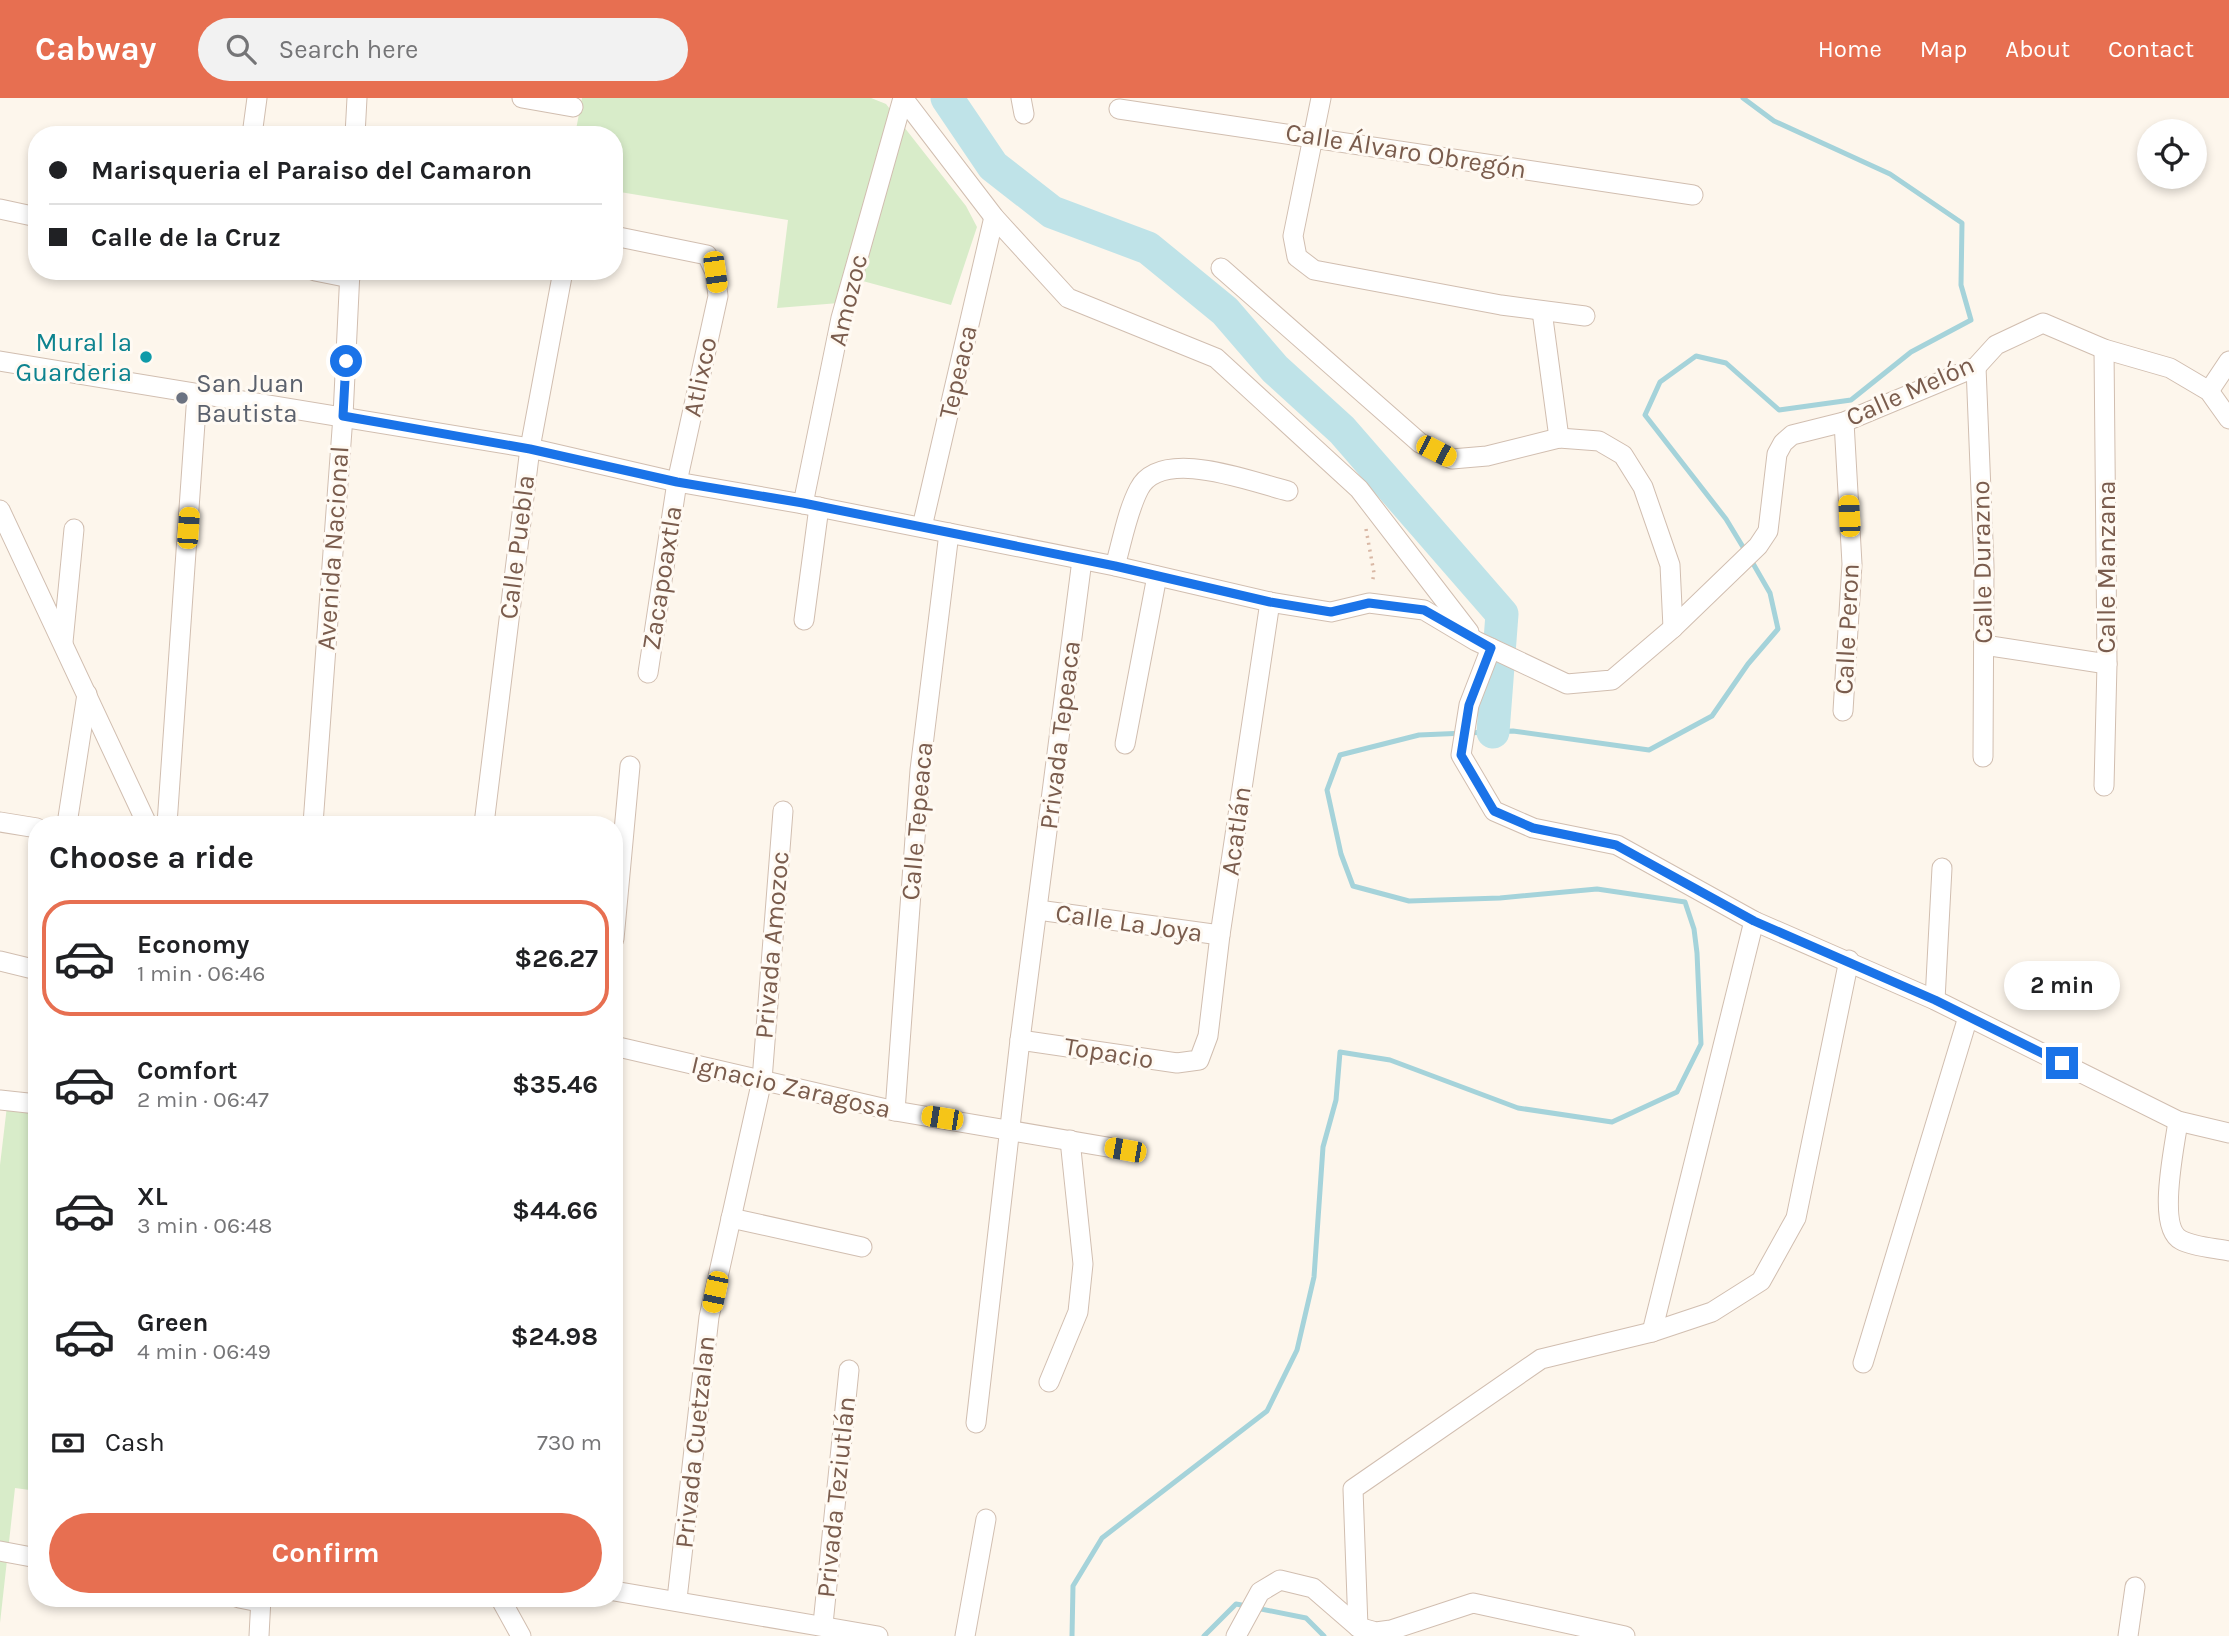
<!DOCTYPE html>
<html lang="en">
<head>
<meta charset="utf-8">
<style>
	:root { --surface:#fff; --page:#f2f2f2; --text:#202124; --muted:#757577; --line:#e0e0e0; --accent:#e76f51 }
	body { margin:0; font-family:Karla,sans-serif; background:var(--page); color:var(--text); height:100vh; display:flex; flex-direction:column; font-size:26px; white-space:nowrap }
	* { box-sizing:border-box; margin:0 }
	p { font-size:23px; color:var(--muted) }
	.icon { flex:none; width:38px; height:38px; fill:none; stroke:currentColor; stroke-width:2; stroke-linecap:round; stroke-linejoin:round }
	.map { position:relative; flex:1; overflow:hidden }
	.side { position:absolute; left:28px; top:718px; width:595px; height:791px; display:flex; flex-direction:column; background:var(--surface); border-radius:28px; box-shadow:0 4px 10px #0003 }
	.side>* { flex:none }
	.banner { position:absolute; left:28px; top:28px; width:595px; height:154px; border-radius:28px; box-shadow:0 4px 10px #0003; display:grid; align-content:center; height:154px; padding:0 21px; background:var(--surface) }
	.tools { position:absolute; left:2137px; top:21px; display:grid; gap:14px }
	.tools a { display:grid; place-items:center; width:70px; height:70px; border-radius:50%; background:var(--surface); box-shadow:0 4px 10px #0003; font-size:35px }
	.end { position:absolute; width:32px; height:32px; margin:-16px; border:9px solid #1a73e8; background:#fff; box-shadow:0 0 0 4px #fff }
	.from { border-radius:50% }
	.bubble { position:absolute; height:49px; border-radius:24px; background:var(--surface); box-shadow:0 4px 10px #0003; font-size:23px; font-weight:700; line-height:49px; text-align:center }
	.car { position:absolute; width:21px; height:42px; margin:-21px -10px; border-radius:9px; box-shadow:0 0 5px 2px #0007; background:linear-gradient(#f5c518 24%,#345 0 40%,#f5c518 0 76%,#345 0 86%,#f5c518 0) }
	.banner b { display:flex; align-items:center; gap:24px; height:66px; font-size:26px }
	.banner b+b { border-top:2px solid var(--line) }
	.banner i { width:18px; height:18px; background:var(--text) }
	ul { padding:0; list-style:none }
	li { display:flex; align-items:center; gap:21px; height:116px; margin:0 14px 10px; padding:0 7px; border:4px solid transparent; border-radius:28px }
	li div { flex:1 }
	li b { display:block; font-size:26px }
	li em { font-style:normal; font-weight:700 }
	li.current { border-color:var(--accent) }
	li>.icon { width:63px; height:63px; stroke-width:1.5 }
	h2 { padding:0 21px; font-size:32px; line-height:84px }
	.pay { display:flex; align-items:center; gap:18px; height:77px; padding:0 21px; font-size:26px }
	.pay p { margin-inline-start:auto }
	.primary-button { display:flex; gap:14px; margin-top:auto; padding:14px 21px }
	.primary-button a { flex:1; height:80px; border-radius:42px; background:var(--accent); color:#fff; font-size:28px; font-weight:700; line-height:80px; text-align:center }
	header { display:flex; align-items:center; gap:42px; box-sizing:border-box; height:98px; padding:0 35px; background:var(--accent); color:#fff }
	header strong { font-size:33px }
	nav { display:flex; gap:38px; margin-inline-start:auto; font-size:24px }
	.search { width:490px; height:63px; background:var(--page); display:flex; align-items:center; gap:18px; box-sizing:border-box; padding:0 24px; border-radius:38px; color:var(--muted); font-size:26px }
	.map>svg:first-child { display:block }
	.green { fill:#d8ecc9 }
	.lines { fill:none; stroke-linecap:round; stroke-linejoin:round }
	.stream { stroke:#a5d3da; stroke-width:5 }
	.river { stroke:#bfe3e8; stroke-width:33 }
	.street-casing { stroke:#d1beb0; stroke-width:21 }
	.path { stroke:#d9b8a5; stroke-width:3.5; stroke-dasharray:2 5; stroke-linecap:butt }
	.street { stroke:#fff; stroke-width:19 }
	.route { stroke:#1a73e8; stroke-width:9 }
	.culture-dot { fill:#0f9aa8; stroke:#fffaf3; stroke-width:2.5 }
	.worship-dot { fill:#6b7280; stroke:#fffaf3; stroke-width:2.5 }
	.labels { text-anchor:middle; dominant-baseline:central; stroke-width:6; stroke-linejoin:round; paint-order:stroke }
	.street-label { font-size:26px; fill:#7a5c4d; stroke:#fffaf3 }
	.culture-label { font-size:26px; fill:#0d838f; stroke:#fffaf3; text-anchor:end }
	.worship-label { font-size:26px; fill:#5b616d; stroke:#fffaf3; text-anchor:start }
</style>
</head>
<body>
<header>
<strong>Cabway</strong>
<div class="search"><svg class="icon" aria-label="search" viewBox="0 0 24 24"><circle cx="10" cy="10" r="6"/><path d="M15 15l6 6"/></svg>Search here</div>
<nav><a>Home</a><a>Map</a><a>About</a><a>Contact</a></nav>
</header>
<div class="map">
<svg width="2229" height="1538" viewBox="0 0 2229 1538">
	<rect width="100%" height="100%" fill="#fdf6ec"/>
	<g class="green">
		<polygon points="582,0 871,0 886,6 966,108 977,129 951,207 848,179 839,205 777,210 788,122 614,93 614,37 575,37"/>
		<polygon points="7,1008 37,1012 37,1393 15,1390 0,1525 0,1067"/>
	</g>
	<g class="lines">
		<g class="stream">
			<polyline points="1743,0 1774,23 1890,76 1962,125 1961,187 1971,222 1911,254 1851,302 1779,312 1726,265 1696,258 1660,284 1645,317 1726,421 1746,454"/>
			<polyline points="1256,1510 1306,1520 1324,1538"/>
			<polyline points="1072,1538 1073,1488 1102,1440 1267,1313 1297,1252 1314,1179 1323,1049 1336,1002 1340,954 1390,962 1518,1010 1612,1024 1677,994 1701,946 1697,855 1694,831 1685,804 1597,791 1500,800 1409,803 1353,788 1341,756 1327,692 1340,657 1419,637 1513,633 1649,652 1712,618 1748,566 1778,531 1770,495 1751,462"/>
			<polyline points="1204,1538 1236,1506 1247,1508"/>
		</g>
		<polyline class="river" points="947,0 993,68 1052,114 1148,150 1225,213 1275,271 1342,332 1502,516 1493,634"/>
		<defs>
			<g id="street">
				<polyline points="522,0 573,9"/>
				<polyline points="903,0 994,119 1068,200 1216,260 1359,391 1469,534"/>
				<polyline points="1021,0 1024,16"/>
				<polyline points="1321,0 1293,138 1297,159 1314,172 1501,207 1585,218"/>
				<polyline points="1119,11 1693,97"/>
				<polyline points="252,37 257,0"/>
				<polyline points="355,37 357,0"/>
				<polyline points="0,111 37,119"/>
				<polyline points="614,138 707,157 715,174 718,198 677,384 648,575"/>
				<polyline points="1221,170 1420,345 1452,361 1487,358 1559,340 1599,343 1623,357 1643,389 1670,467 1673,530"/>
				<polyline points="315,173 350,180"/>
				<polyline points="1542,213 1559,340"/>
				<polyline points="2104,251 2107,566 2104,688"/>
				<polyline points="0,263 530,350 677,384 803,406 1115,468 1270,504 1331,514 1369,505 1424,512 1476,543 1567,586 1612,582 1673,530 1758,448 1768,433 1777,356 1783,345 1792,337 1844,324 1976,269 1996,247 2043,225 2104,251 2170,270 2209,293 2229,321"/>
				<polyline points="1976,269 1984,468 1983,659"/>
				<polyline points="2209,293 2229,263"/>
				<polyline points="803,406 841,220 903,0"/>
				<polyline points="0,412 147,726"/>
				<polyline points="922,429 994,119"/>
				<path d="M1115,468C1122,444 1127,414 1139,391C1161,348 1251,384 1288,393"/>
				<polyline points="804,522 819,409"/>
				<polyline points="63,544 74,431"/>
				<polyline points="1984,547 2107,566"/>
				<polyline points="1491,550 1469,607 1461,657 1494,713 1533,730 1617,747 1754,823 1935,902 2178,1023 2229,1035"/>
				<polyline points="1843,613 1852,466 1844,324"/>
				<polyline points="1125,646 1157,478"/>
				<polyline points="0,724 37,730"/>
				<polyline points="67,726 87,596"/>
				<polyline points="167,726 197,296"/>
				<polyline points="313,726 343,318 350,173"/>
				<polyline points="484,726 530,350 563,173"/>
				<polyline points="1038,812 1220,837"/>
				<polyline points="614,841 630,668"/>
				<polyline points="0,863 37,872"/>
				<polyline points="1935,902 1942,770"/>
				<polyline points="1020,942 1177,965 1199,962 1208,938 1220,837 1270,504"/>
				<polyline points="614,948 895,1013 1125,1052"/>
				<polyline points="0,1002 37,1006"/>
				<polyline points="895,1013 920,672 949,435"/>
				<path d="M2178,1023C2175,1048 2156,1129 2181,1142C2194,1149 2215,1150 2229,1153"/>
				<polyline points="731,1120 862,1149"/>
				<polyline points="1652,1234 1754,823"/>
				<polyline points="1863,1265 1968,919"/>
				<polyline points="1049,1284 1078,1214 1083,1166 1070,1042"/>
				<polyline points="976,1325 1020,942 1082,462"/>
				<polyline points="0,1453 37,1460"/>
				<polyline points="614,1493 878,1538"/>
				<polyline points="239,1500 260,1504"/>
				<polyline points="500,1500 521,1538"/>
				<polyline points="677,1501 709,1219 762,982 783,713"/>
				<polyline points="823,1526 849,1272"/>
				<polyline points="1358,1529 1353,1391 1541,1261 1652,1234 1712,1214 1761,1183 1796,1120 1849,862"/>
				<polyline points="259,1538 261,1500"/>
				<polyline points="965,1538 986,1421"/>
				<polyline points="1236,1538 1260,1494 1280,1482 1313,1490 1358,1529 1376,1534 1391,1532 1473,1505 1625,1538"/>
				<polyline points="2128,1538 2135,1489"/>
			</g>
		</defs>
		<use href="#street" class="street-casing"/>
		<polyline class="path" points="1366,431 1374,475 1372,486"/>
		<use href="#street" class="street"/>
	</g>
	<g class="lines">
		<polyline class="route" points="346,263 343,318 530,351 677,384 803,405 1115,468 1270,504 1331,514 1369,505 1424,512 1491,550 1469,607 1461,657 1494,713 1533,730 1616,747 1754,823 1935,902 2062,965"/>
	</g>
	<circle class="culture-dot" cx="146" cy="259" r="7"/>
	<circle class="worship-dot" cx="182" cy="300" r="7"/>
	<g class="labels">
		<g class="street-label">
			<text transform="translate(1406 53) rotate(9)">Calle Álvaro Obregón</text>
			<text transform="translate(848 202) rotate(-76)">Amozoc</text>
			<text transform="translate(958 274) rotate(-77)">Tepeaca</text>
			<text transform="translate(700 279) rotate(-78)">Atlixco</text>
			<text transform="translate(1910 293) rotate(-24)">Calle Melón</text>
			<text transform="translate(517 449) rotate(-83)">Calle Puebla</text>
			<text transform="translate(333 450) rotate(-86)">Avenida Nacional</text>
			<text transform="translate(1982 464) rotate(-91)">Calle Durazno</text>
			<text transform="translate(2106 469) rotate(-90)">Calle Manzana</text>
			<text transform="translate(662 480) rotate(-81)">Zacapoaxtla</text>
			<text transform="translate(1847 531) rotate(-87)">Calle Peron</text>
			<text transform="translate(1060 637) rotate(-83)">Privada Tepeaca</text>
			<text transform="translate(917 723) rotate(-85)">Calle Tepeaca</text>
			<text transform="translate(1236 733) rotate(-82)">Acatlán</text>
			<text transform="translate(1129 825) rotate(8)">Calle La Joya</text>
			<text transform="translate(772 847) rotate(-85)">Privada Amozoc</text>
			<text transform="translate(1109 955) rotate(9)">Topacio</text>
			<text transform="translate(791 989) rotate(13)">Ignacio Zaragosa</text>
			<text transform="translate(695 1344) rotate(-84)">Privada Cuetzalan</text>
			<text transform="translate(836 1399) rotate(-84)">Privada Teziutlán</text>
		</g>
		<g class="culture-label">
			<text x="132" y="244">Mural la<tspan x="132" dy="30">Guarderia</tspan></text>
		</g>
		<g class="worship-label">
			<text x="196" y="285">San Juan<tspan x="196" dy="30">Bautista</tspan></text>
		</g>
	</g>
</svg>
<div class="tools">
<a><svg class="icon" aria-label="locate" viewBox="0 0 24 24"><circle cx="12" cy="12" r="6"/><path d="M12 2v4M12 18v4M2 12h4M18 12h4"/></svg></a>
</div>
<i class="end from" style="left:346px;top:263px"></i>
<i class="end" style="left:2062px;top:965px"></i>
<div class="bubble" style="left:2004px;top:863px;width:116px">2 min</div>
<i class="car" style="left:715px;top:174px;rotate:172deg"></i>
<i class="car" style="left:1436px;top:353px;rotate:117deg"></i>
<i class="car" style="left:1849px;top:418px;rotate:357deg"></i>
<i class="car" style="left:188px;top:430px;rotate:4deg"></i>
<i class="car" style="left:942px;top:1020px;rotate:279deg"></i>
<i class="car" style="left:1125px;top:1052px;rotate:280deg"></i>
<i class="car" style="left:715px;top:1194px;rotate:192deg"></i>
<div class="banner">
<b><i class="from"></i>Marisqueria el Paraiso del Camaron</b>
<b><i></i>Calle de la Cruz</b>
</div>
<section class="side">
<h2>Choose a ride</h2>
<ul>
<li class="current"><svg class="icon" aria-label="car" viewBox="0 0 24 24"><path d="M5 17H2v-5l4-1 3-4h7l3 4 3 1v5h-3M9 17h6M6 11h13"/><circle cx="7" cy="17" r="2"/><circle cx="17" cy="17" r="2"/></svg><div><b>Economy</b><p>1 min · 06:46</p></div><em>$26.27</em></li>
<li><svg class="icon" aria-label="car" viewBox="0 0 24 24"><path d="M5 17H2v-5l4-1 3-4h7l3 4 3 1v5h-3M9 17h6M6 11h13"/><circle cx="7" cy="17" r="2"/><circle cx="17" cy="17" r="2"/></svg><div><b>Comfort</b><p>2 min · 06:47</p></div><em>$35.46</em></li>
<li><svg class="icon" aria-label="car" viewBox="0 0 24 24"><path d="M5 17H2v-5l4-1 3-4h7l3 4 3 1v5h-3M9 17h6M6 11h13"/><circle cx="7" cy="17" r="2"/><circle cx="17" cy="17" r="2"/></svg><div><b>XL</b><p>3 min · 06:48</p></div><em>$44.66</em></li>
<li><svg class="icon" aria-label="car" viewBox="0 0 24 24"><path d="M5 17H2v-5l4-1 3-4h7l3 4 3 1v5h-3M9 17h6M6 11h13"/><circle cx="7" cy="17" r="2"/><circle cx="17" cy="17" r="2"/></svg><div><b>Green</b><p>4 min · 06:49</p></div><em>$24.98</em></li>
</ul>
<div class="pay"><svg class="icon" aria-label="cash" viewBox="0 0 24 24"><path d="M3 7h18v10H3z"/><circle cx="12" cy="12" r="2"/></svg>Cash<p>730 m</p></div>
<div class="primary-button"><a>Confirm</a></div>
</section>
</div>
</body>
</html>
